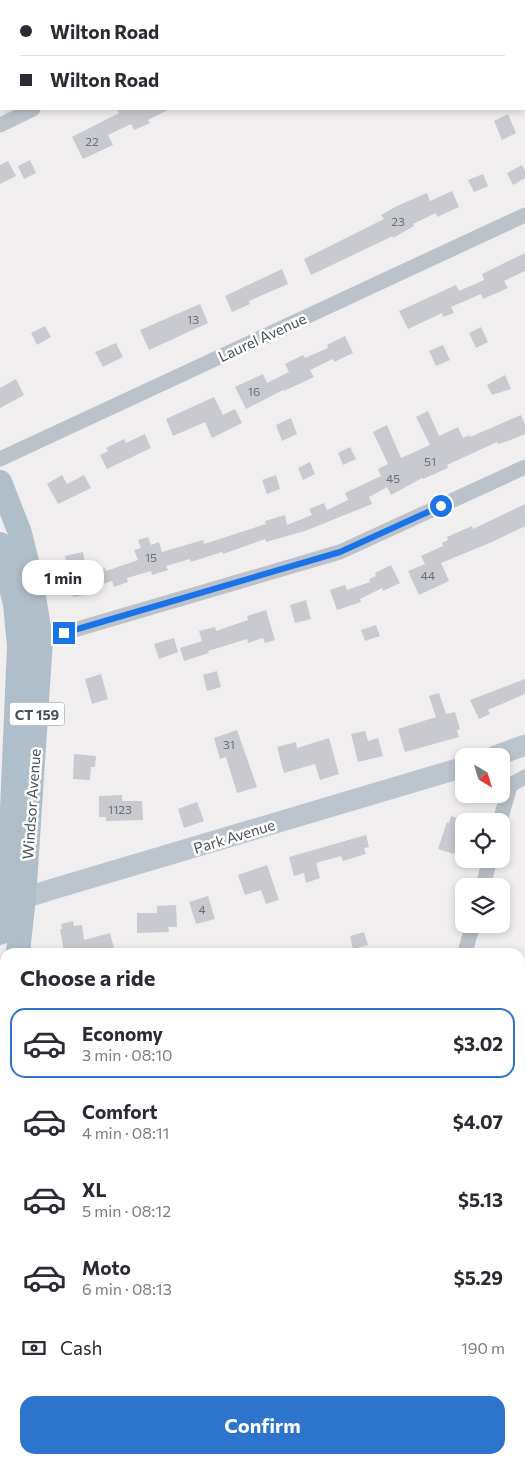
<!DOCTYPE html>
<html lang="en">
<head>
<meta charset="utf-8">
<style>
	:root { --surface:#fff; --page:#f7f7f7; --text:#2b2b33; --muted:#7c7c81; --line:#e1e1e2; --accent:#2d75cc }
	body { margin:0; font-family:Commissioner,sans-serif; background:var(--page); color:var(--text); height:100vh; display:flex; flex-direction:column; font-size:19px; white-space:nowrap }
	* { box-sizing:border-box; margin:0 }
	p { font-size:16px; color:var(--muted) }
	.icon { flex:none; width:28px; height:28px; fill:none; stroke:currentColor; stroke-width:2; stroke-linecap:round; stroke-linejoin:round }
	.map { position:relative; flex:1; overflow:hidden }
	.sheet { position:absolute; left:0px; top:948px; width:525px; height:516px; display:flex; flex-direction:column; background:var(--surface); border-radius:15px 15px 0 0; box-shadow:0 2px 8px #0003 }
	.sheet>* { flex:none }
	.guide { position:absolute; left:0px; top:0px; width:525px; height:110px; box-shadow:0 2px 8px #0003; display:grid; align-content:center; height:110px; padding:0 20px; background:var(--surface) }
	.needle { width:32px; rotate:142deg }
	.tools { position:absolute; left:455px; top:748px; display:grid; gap:10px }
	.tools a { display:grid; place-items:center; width:55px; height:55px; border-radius:10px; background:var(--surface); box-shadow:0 2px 8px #0003; font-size:25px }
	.end { position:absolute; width:22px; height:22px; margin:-11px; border:6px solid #1a73e8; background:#fff; box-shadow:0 0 0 2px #fff }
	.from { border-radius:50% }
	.bubble { position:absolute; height:35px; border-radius:15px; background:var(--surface); box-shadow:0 2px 8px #0003; font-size:16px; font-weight:700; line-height:35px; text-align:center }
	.guide b { display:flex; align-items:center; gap:18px; height:48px; font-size:19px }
	.guide b+b { border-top:1px solid var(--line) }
	.guide i { width:12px; height:12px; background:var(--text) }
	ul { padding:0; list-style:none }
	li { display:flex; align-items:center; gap:15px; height:70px; margin:0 10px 8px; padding:0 10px; border:2px solid transparent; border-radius:15px }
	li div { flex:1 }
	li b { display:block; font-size:19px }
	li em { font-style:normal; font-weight:700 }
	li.selected { border-color:var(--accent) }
	li>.icon { width:45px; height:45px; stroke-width:1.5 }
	h2 { padding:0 20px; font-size:22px; line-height:60px }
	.pay { display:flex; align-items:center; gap:12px; height:55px; padding:0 20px; font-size:19px }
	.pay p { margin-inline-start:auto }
	.button { display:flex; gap:10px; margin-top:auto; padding:10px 20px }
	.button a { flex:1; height:58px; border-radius:15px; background:var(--accent); color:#fff; font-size:20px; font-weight:700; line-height:58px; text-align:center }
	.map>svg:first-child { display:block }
	.building { fill:#c9cad0 }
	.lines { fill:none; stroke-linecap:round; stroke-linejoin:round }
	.minor { stroke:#bbc2c9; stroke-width:15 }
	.secondary { stroke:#bcc5ce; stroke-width:21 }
	.primary { stroke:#b0beca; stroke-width:24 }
	.route { stroke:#1a73e8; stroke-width:6 }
	.labels { text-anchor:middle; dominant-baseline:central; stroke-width:5; stroke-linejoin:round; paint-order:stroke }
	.number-label { font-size:12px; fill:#686f77 }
	.shield { fill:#fff; stroke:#7f858b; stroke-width:1 }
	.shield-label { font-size:14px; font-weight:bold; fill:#485159 }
	.street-label { font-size:15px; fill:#485159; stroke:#fff }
</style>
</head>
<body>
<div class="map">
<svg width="525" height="1463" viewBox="0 0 525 1463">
	<rect width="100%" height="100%" fill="#f0eeee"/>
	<g class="building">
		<polygon points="117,109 170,109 148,120 150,123 134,130 131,124 108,135 113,145 83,159 72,137 119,113"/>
		<polygon points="508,114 516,133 502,140 494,121"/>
		<polygon points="30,160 36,173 24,179 18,166"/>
		<polygon points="8,161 16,176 0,184 0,165"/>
		<polygon points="522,165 525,171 525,178 513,185 507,173"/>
		<polygon points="483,174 488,186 474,192 468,180"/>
		<polygon points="452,191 459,207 437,217 436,213 413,224 414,226 393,238 393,236 311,275 304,259 384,219 381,215 397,206 427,193 430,201"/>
		<polygon points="525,253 525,271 504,281 508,288 483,299 481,294 451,307 454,313 443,317 442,313 408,329 399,311 456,285 459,291 484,280 482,274"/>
		<polygon points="282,269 288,284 249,301 250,304 232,312 225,296"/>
		<polygon points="200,304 208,323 149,350 140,330"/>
		<polygon points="45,326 51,337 37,345 31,333"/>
		<polygon points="481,327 488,342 476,348 469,333"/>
		<polygon points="345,336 353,353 334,362 333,359 310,370 314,377 284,391 283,390 246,409 235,387 263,374 267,383 289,372 285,364 303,355 305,358 328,348 327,345"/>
		<polygon points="116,343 123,357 103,367 95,352"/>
		<polygon points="443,345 450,360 436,366 429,351"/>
		<polygon points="505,375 511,389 492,395 487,385"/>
		<polygon points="16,379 24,395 0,408 0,388"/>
		<polygon points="214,397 223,415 235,409 242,423 212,438 205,422 173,436 166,419"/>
		<polygon points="428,411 439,436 458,427 463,438 470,435 470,437 521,415 525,425 525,434 508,441 498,444 497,442 447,465 448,468 423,479 422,478 391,495 387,487 369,497 372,504 305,531 266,542 265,539 223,554 222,552 191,562 190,559 166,566 168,570 152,575 151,571 127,578 128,582 114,587 112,581 84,590 84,595 73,597 65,556 83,552 87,575 105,568 106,571 138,560 134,550 141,548 138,540 148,537 151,545 159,542 162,552 203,540 204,544 266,524 265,521 285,515 287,525 312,515 309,509 324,503 327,510 348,500 345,493 381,476 378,469 388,464 373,432 387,425 401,458 430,445 416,417"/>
		<polygon points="291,418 297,434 282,441 276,425"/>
		<polygon points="145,434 151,448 107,469 100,455 108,451 106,448 124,439 126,443"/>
		<polygon points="350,447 356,459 343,465 338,453"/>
		<polygon points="310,462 315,474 303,480 298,468"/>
		<polygon points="62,475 67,484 84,475 91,488 58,504 47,484"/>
		<polygon points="276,475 280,489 267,494 262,480"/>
		<polygon points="525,504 525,526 492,542 441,563 449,581 419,595 408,571 425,564 421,556 443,546 442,543 448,540 447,537 472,526 473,529"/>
		<polygon points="391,565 400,583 383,591 382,588 360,599 361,602 337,610 330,590 345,585 347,590 370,582 369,579 376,576 375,573"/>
		<polygon points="306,600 311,619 295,623 290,605"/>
		<polygon points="266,610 275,640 265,643 263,638 248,643 247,639 208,651 209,653 184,661 180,648 202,641 199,631 215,627 216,631 248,620 247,616"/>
		<polygon points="376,625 380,636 365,641 361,630"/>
		<polygon points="174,638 178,652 159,659 154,644"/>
		<polygon points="217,671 221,687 207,691 203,675"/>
		<polygon points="101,674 108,699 92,704 85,679"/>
		<polygon points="525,679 525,694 488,710 490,714 479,719 470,700"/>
		<polygon points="439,693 446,714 455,712 460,729 457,730 459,737 405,752 398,729 436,717 429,696"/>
		<polygon points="237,730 257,787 237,793 226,757 220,759 214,738"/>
		<polygon points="365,731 368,741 378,738 383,756 358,762 351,734"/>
		<polygon points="329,738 339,774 320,780 315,764 284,773 277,747 296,742 297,748"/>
		<polygon points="74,754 96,756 95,767 91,767 90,780 73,779"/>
		<polygon points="122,795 122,801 142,801 143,820 106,821 106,817 99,817 99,796"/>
		<polygon points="197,802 204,821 184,828 178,809"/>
		<polygon points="451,816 464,821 464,846 457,844 454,854 438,849 447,822 449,823"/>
		<polygon points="366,835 369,847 364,848 366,854 343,861 341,856 316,863 320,878 306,883 304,873 294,876 289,857"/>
		<polygon points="267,865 279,900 266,904 261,890 245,895 238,875"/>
		<polygon points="208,896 215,919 196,924 189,902"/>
		<polygon points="176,905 177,927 168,927 169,932 137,933 137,913 157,913 157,906"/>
		<polygon points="73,921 74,926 82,925 84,940 110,933 114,948 97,952 64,952 60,929 62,929 61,924"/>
		<polygon points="364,932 368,945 353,949 350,936"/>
	</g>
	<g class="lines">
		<g class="minor">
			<polyline points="492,0 493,1"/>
			<polyline points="252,1 254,0"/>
			<polyline points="524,68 525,71"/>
			<polyline points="0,125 33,109"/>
			<polyline points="0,459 525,215"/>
			<polyline points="33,642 340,552 525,467"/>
			<polyline points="500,821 510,786 514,783 525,777"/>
			<polyline points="483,886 490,859"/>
			<polyline points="465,952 473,924"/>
			<polyline points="520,1041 525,1043"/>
			<polyline points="0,1110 5,1110"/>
			<polyline points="241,1459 242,1463"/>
		</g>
		<g class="secondary">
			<polyline points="495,756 525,745"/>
			<polyline points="8,899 24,898 53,889 464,767"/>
		</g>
		<g class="primary">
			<polyline points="0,482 20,533 31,578 41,640 24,898 18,952"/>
			<polyline points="0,544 15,604 19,646 12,809 0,933"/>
			<polyline points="0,1083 5,1053"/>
		</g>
	</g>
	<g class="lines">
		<polyline class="route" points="64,633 340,552 441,506"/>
	</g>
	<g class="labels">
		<g class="number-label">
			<text x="92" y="141">22</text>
			<text x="398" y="221">23</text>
			<text x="193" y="319">13</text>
			<text x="254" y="391">16</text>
			<text x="430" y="461">51</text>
			<text x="393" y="478">45</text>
			<text x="151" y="557">15</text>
			<text x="428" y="575">44</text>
			<text x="229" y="744">31</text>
			<text x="120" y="809">1123</text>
			<text x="202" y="909">4</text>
		</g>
		<rect class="shield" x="9.5" y="702.5" width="55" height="23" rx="4"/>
		<g class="shield-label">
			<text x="37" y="714">CT 159</text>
		</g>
		<g class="street-label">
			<text transform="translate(262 337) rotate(-25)">Laurel Avenue</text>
			<text transform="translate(31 804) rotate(-86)">Windsor Avenue</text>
			<text transform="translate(234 836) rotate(-17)">Park Avenue</text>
		</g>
	</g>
</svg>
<div class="tools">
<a><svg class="needle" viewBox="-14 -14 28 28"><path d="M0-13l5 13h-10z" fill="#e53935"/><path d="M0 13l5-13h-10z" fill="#7c7c81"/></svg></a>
<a><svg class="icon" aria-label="locate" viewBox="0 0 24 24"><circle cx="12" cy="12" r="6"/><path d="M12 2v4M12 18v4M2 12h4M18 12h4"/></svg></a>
<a><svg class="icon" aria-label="layers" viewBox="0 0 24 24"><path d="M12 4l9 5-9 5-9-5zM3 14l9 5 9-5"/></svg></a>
</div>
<i class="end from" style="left:441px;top:506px"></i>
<i class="end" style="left:64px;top:633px"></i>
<div class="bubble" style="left:22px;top:560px;width:82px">1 min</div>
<div class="guide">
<b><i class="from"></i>Wilton Road</b>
<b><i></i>Wilton Road</b>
</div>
<section class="sheet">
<h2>Choose a ride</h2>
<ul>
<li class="selected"><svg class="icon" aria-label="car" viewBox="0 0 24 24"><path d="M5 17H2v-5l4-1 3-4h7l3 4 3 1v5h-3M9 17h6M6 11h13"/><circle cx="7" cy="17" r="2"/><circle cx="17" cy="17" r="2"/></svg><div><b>Economy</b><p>3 min · 08:10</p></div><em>$3.02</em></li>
<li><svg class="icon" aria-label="car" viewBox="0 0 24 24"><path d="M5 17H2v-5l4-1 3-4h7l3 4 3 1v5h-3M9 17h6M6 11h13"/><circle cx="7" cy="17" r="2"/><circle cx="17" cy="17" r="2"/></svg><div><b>Comfort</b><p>4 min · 08:11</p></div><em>$4.07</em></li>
<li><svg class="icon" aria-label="car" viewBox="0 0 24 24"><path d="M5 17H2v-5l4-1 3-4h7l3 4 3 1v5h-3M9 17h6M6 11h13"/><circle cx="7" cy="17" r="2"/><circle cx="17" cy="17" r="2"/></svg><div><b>XL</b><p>5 min · 08:12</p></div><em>$5.13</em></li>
<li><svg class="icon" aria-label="car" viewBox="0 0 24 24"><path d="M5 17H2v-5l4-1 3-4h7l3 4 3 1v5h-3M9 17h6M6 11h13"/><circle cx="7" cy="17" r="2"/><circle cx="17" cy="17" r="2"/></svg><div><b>Moto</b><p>6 min · 08:13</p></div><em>$5.29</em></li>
</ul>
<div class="pay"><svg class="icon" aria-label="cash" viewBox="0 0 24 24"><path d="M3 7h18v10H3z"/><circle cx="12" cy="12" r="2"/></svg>Cash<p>190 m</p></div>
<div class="button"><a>Confirm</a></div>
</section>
</div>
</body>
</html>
